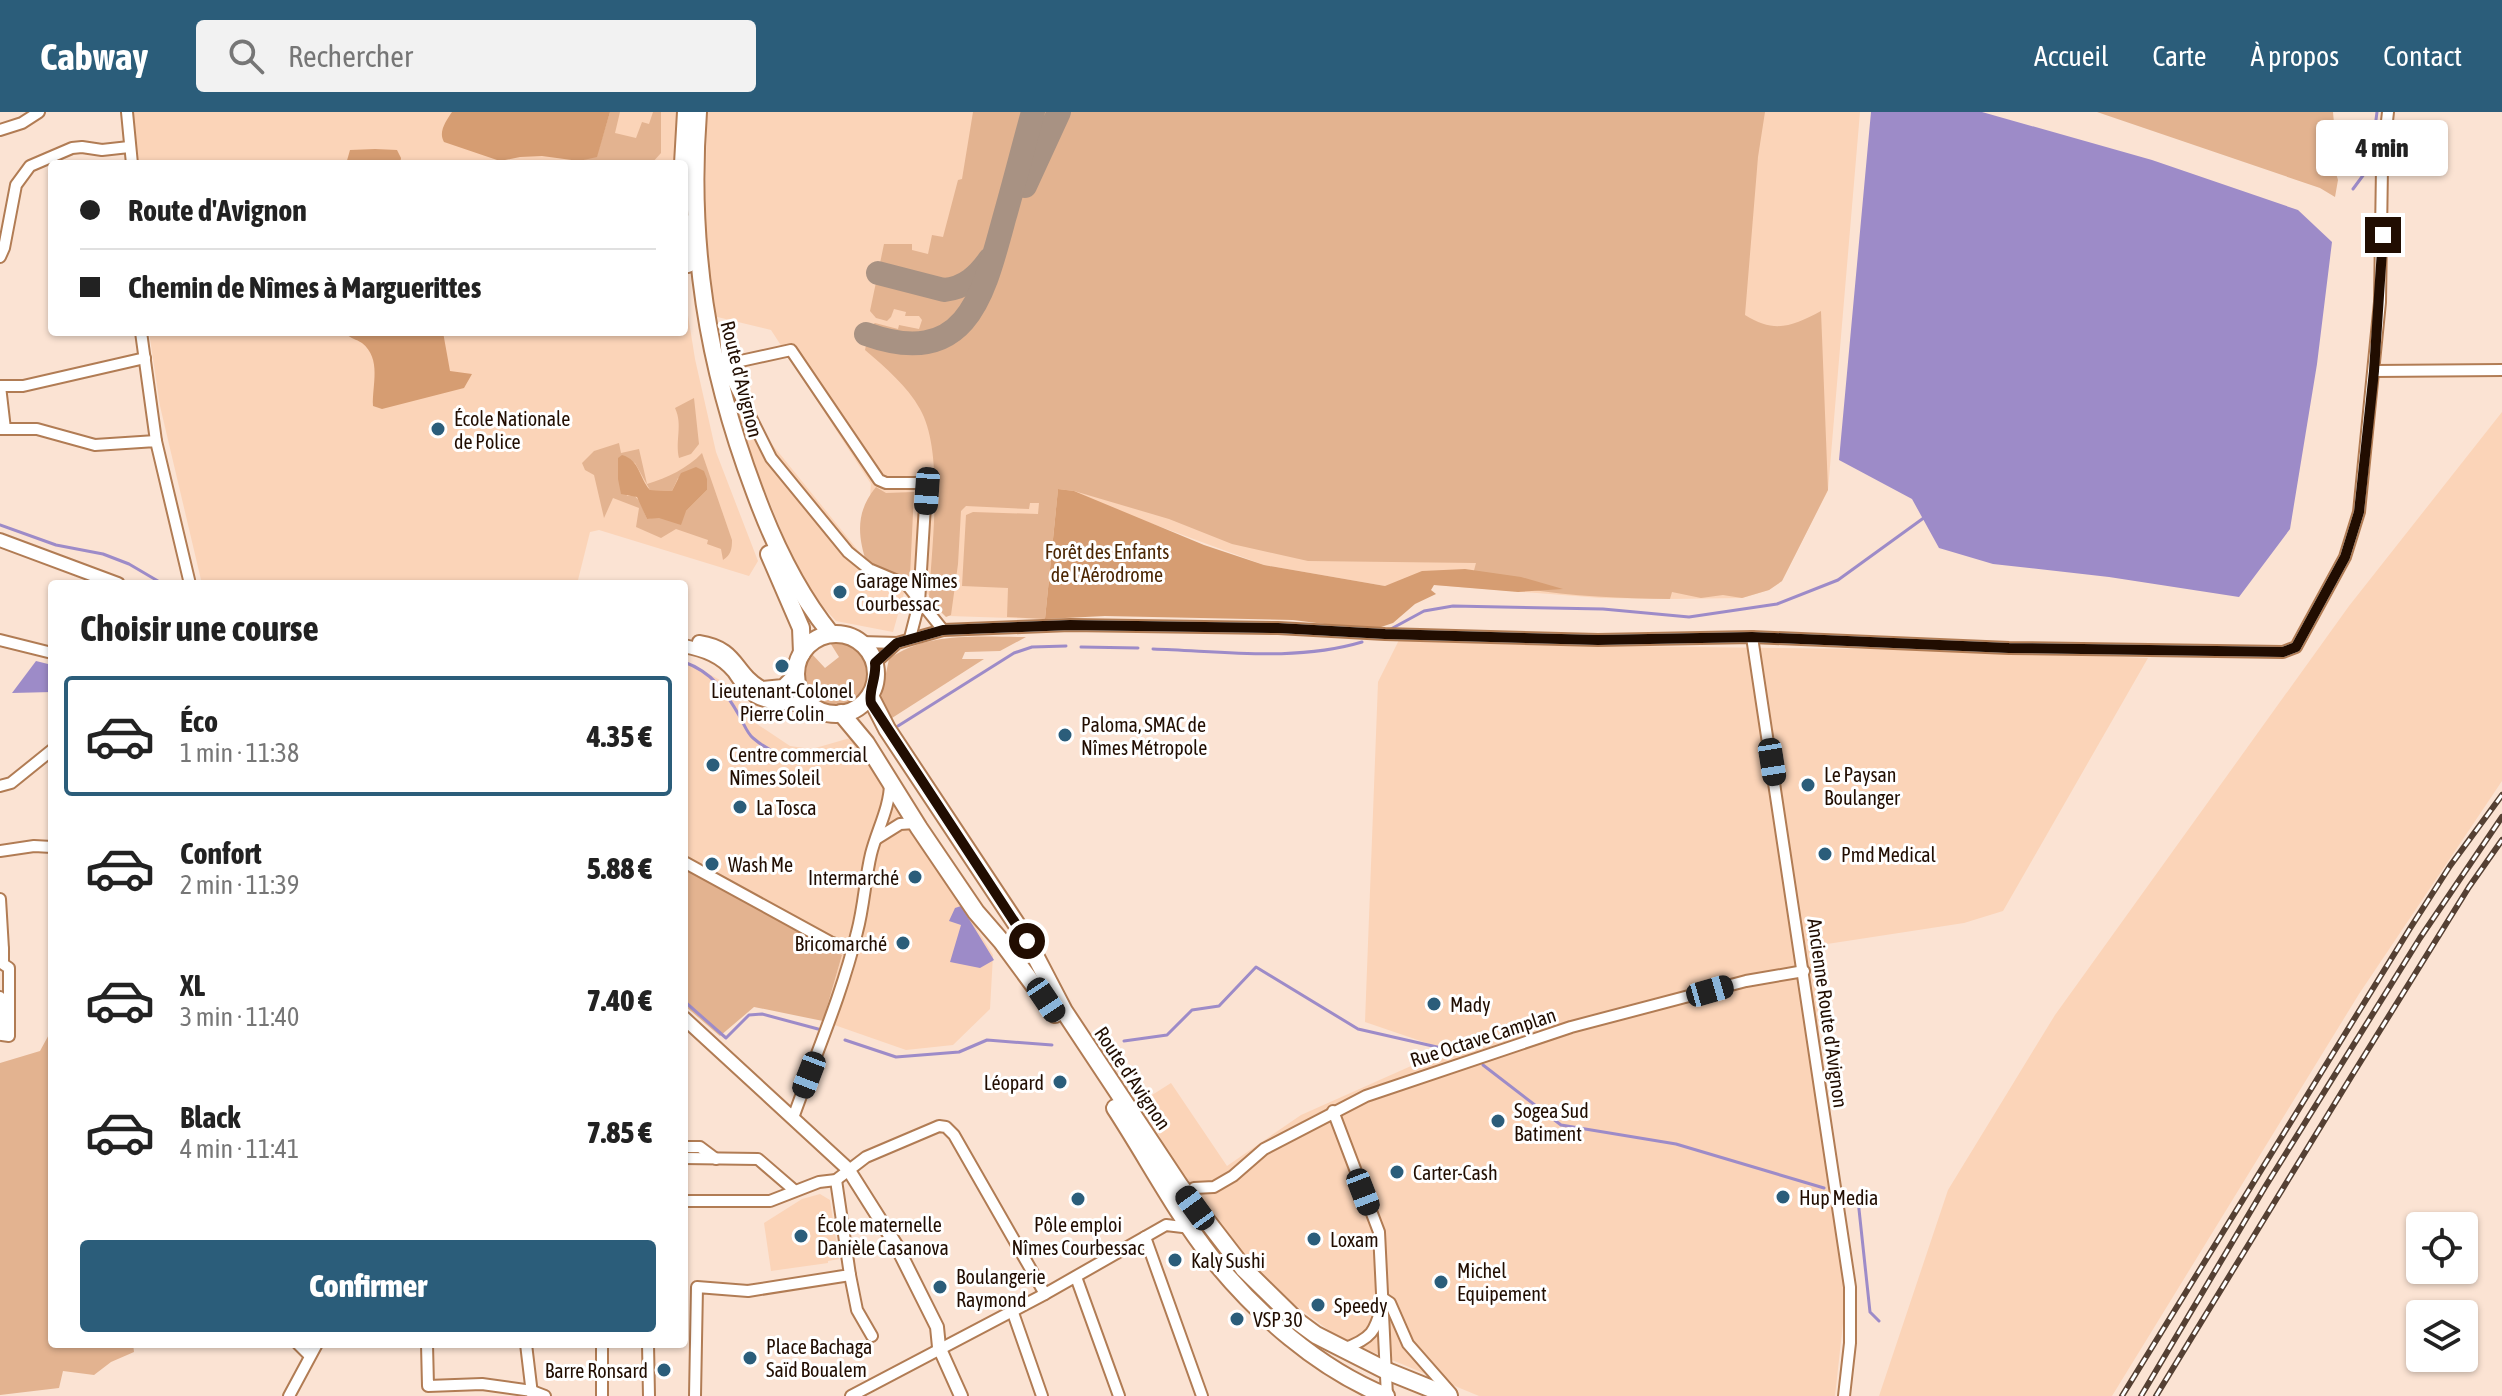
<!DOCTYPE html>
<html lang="fr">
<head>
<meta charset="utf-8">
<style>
	:root { --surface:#fff; --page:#f2f2f2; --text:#222; --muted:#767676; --line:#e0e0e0; --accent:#2b5d7a }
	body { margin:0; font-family:"Asap Condensed",sans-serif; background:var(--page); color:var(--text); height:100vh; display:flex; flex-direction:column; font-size:30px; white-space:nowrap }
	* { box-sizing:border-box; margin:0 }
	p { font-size:26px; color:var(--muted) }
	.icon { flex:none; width:44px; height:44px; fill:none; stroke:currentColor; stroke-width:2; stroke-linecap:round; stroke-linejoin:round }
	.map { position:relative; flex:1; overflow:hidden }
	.side { position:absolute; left:48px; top:468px; width:640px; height:768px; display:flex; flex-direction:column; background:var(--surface); border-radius:8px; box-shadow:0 2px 6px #0004 }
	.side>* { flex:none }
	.top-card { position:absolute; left:48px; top:48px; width:640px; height:176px; border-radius:8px; box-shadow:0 2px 6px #0004; display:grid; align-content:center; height:176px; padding:0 32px; background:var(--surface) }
	.buttons { position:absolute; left:2406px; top:1100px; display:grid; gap:16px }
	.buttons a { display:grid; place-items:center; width:72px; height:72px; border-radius:8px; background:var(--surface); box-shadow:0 2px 6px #0004; font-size:40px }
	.end { position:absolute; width:36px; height:36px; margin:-18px; border:10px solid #210d01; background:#fff; box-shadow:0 0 0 4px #fff }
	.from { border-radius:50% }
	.bubble { position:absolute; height:56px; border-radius:8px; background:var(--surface); box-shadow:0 2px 6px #0004; font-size:26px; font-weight:800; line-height:56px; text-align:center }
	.car { position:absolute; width:24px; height:48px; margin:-24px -12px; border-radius:10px; box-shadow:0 0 6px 2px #0007; background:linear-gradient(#222 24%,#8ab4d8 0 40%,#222 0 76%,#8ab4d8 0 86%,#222 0) }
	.top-card b { display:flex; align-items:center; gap:28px; height:76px; font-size:30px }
	.top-card b+b { border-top:2px solid var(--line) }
	.top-card i { width:20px; height:20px; background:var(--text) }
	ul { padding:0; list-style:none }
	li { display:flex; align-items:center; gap:24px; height:120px; margin:0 16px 12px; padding:0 16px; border:4px solid transparent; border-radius:8px }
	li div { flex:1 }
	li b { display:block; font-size:30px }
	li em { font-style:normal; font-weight:800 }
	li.selected { border-color:var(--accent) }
	li>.icon { width:72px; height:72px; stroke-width:1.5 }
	h2 { padding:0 32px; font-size:36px; line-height:96px }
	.primary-button { display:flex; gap:16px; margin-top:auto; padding:16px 32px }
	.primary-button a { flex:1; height:92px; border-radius:8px; background:var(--accent); color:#fff; font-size:32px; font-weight:800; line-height:92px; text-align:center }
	header { display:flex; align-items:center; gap:48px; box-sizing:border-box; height:112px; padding:0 40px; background:var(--accent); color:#fff }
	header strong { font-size:38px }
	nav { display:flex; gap:44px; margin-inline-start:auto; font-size:28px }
	.search { width:560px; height:72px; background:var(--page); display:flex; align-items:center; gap:20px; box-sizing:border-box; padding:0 28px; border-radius:8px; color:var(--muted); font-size:30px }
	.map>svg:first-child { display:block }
	.built { fill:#fbd4b8 }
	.green { fill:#e3b390; fill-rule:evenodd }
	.forest { fill:#d69d72 }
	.water { fill:#9d8bc8 }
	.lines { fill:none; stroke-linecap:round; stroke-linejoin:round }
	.stream { stroke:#9d8bc8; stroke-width:3 }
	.taxiway { stroke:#a89283; stroke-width:24 }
	.minor-casing { stroke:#b17c54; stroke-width:14 }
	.tertiary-casing { stroke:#b17c54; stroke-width:16 }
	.primary-casing { stroke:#b17c54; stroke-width:20 }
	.minor { stroke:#fff; stroke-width:10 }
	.tertiary { stroke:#fff; stroke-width:12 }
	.primary { stroke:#fff; stroke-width:16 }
	.rail-casing { stroke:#554033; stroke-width:6 }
	.rail { stroke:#fff; stroke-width:3; stroke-dasharray:9; stroke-linecap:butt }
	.route { stroke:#210d01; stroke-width:10 }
	.poi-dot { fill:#2b5d7a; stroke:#fff; stroke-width:3 }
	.labels { text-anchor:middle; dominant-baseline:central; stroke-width:6; stroke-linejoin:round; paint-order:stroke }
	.street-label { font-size:20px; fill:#210d01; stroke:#fff }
	.poi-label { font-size:20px; fill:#210d01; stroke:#fff; text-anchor:start }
	.park-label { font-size:20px; fill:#4b2603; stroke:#fff }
</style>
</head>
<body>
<header>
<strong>Cabway</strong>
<div class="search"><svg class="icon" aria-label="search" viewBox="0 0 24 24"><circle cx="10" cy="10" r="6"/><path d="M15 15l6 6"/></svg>Rechercher</div>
<nav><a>Accueil</a><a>Carte</a><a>À propos</a><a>Contact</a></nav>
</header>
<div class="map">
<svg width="2502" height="1284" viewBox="0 0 2502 1284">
	<rect width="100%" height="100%" fill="#fbe3d3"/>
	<g class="built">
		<rect x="134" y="0" width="543" height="52"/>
		<polygon points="707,0 1860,0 1828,378 1782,469 1769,478 1742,486 1670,487 1601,486 1434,473 1385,474 1264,453 1058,377 1043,507 949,504 915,469 904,481 893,520 836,509 804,474 749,340 727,277 865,447 871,372 771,218 709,203 705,127"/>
		<polygon points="684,178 695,247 716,340 758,449 749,464 599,418 590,420 577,472 202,472 160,294 149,220 684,220"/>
		<polygon points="2502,300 2502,669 2359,882 2112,1284 1879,1284 1948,1078 2055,903 2349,494"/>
		<polygon points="1399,528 1526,533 1940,538 2148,546 2003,799 1964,811 1814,834 1829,1085 1847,1175 1835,1284 1479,1284 1339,1226 1259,1166 1190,1081 1141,990 1171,971 1227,1054 1301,1003 1447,938 1365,910 1378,570"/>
		<polygon points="684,548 727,572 757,612 790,634 812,637 850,626 880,660 993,843 990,897 953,933 906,938 823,909 842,843 684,756"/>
		<polygon points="820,1082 830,1088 839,1147 828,1149 828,1151 771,1159 764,1111 802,1087"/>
	</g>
	<g class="green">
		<polygon points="610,0 620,0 615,21 636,26 642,10 649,12 653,0 661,0 661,41 651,52 579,49 597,43"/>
		<path d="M973,0H1765L1758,45L1745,203C1775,222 1793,214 1821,199L1828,378L1782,469L1769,478L1742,486L1723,483L1701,486L1672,480L1670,487C1604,486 1537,483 1472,466L1476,451L1308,449L1232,432L1169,407L1074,379L1058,377L1045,507L1007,505L1008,476L962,474L966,403L973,400L1038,402L1039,391H1030L1029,397L966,394L961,399L958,452L951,503L946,505L929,488C931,438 945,341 920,297C907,274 886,256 865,238L870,214L875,211L898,217L899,213L919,217L922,208L919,204H905L906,200L894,197L891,205L887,209L876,206L870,199L884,132H912V138L928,142L932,123L943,125L958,68L962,67Z"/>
		<polygon points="2097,0 2333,0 2336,33 2331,45 2338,68 2335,85 2320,76"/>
		<path d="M694,286L699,332L691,342L679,346C675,328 683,313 675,296Z"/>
		<path d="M619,331L621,341L639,337L647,372C667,366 688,356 702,341L732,428C732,437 731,443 723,448L721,437L707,432L708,428L676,417L661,426L636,415L639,396L613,386L604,406L594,363L585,358L582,351L594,339ZM618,346L635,351L650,378L672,379L678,366L707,378L686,399L647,407L640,390L634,383L627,384Z"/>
		<path d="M876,375L886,381L914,380L910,464L906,466L867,452C857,423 856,399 876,375Z"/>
		<path d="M1026,525L1000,539L965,540L962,547H984L892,606L880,589L889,547C926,519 982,525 1026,525Z"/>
		<path d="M829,529C883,526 879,597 833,594C825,593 817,589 812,582C801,569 803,555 811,541L825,556L839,545Z"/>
		<polygon points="684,756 842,843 823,909 754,895 720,924 684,893"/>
		<polygon points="52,917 52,1232 133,1232 134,1240 111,1250 94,1263 63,1259 59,1276 0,1283 0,951 40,939"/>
	</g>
	<g class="forest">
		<path d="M452,0H610L597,45L579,49L542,44L520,45L500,49L444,30C438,20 446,9 452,0Z"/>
		<polygon points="375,37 397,38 401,46 400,52 346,52 350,38"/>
		<path d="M348,220H443L450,259L472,262L464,276L382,297L373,294C372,273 382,247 362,231C356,227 351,227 345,221Z"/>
		<path d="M622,343C640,348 639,366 650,378L672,379L681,361L696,355L704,359L707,367V378L686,399L681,413L659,406L647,407L637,385L621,382L618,367V346Z"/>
		<polygon points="1058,377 1074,379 1204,433 1264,453 1385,474 1422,459 1465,457 1521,465 1563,477 1518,480 1434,473 1431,478 1436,482 1415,492 1393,511 1372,518 1293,508 1105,504 1045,507"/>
	</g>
	<g class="water">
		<polygon points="1871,0 1982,0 2152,48 2298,98 2332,130 2317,252 2290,417 2239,485 2109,465 1993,452 1939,436 1912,387 1839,348"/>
		<polygon points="36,549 52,553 52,580 12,581"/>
		<polygon points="961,794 994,848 980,856 950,850 961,813 949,809 955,796"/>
	</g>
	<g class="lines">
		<g class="stream">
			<polyline points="2353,77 2370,54 2377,0"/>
			<polyline points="0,413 56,433 103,442 129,452 163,472"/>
			<polyline points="1389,518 1424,499 1453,494 1603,497 1689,505 1777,492 1838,468 1925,405"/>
			<polyline points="1081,535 1138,536"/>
			<path d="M1153,537C1221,539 1295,550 1362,530"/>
			<path d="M684,550C712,560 726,580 740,605C744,612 747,621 753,626C782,651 824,657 858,640"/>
			<polyline points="898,614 1014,541 1032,535 1066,534"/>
			<polyline points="684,889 726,926 749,903 762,902 818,917"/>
			<polyline points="845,928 896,945 959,940 987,928 1052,933"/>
			<polyline points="1124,929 1167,923 1192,898 1219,894 1256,855 1358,917 1459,940"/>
			<polyline points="1483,953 1561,1013 1676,1032 1824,1076"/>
			<polyline points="1854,1082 1858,1088 1870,1200 1879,1209"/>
		</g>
		<g class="taxiway">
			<polyline points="1025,74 1059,0"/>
			<path d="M878,161L944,178C965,176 978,164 990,147"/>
			<path d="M866,222C966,258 983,185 1004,107C1014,72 1023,36 1033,0"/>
		</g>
		<defs>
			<g id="minor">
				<polyline points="127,0 132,52"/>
				<polyline points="0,18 22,11 39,0"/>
				<polyline points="0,145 4,136 16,73 30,54 72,36 82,35 102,38 129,35"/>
				<polyline points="141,220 156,329"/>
				<polyline points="725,222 728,260 771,346 848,440 869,457 907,473 943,518"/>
				<polyline points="727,252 791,238 879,368 886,371 920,371 926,377 919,491 910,526"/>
				<polyline points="2374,259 2502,258"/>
				<polyline points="0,317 37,317 95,333 156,329 190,472"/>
				<polyline points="5,317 0,274 23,274 145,246"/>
				<polyline points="1752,525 1850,1175 1850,1231 1844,1284"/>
				<polyline points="0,528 52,541"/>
				<polyline points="861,530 897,531"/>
				<polyline points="875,551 897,531 943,518 1070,513 1278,516 1385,522 1598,528 1752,525 2009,536 2283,540 2296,535 2345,445 2359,400 2380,190 2382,55 2388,0"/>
				<polyline points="0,674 11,671 52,638"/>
				<polyline points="876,727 900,712 915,711"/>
				<polyline points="0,739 34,734 52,735"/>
				<polyline points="684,750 830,830 852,838"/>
				<polyline points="0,787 3,837 0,839"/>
				<polyline points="0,885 2,923 9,924 9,856 3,852 3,837"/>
				<polyline points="1333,999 1379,1120 1387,1284"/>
				<path d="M793,1006C815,944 842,883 857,820C864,794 865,767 871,742C877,718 890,695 890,671"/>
				<polyline points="684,1035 700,1035 716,1047"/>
				<polyline points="684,1046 758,1047 794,1078"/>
				<polyline points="1194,1076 1214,1075 1233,1064 1264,1037 1366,984 1571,915 1746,869 1804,859"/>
				<polyline points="684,1089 770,1089 819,1070 836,1068 866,1045 939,1014 946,1015 954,1023 1045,1182"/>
				<polyline points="1145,1125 1202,1284"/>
				<polyline points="850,1163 857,1198 872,1224"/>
				<polyline points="1076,1165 1119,1284"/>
				<polyline points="1012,1198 1042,1284"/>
				<polyline points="298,1232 309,1243"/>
				<polyline points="427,1232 428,1274 482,1272 532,1279 545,1284"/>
				<polyline points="526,1232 532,1282"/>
				<polyline points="648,1232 649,1284"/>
				<path d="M1343,1237C1376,1225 1375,1217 1384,1187L1390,1191L1408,1232L1451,1281"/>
				<polyline points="289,1284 317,1232"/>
				<polyline points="602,1284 602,1232"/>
				<polyline points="695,1284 697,1175 748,1179 850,1163 836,1068"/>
				<polyline points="851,1284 1045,1182 1166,1113 1191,1116"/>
			</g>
			<g id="tertiary">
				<polyline points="0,428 118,472"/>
				<path d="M699,530C739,536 734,560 762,576L783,574L796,561"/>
				<path d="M684,534C704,538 721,544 734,560C740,569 746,578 755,584C772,594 793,590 812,593"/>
				<polyline points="684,906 848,1057 896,1133 937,1215 939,1235 961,1284"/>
			</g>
			<g id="primary">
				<path d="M698,0C688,132 707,253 754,378C773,430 796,479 831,522"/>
				<polyline points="683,52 686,0"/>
				<polyline points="684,110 688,152"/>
				<polyline points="769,442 801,516 802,541"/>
				<circle cx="836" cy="562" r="40"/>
				<polyline points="870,584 887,617 1027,828 1064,899 1180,1074 1244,1157 1297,1209 1316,1223 1387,1259 1449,1284"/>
				<polyline points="841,601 866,631 919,716 976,800 1002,830 1055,902"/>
				<path d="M1115,996C1147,1045 1175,1099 1211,1145C1257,1202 1317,1256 1386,1284"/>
			</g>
		</defs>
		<use href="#minor" class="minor-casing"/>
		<use href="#tertiary" class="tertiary-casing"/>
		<use href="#primary" class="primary-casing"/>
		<use href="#minor" class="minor"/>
		<use href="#tertiary" class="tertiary"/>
		<use href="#primary" class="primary"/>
		<defs>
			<g id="rail">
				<polyline points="2122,1284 2409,818 2450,754 2502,683"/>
				<polyline points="2141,1284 2265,1075 2420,826 2502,705"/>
				<polyline points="2156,1284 2351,965 2469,775 2502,728"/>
			</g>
		</defs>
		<use href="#rail" class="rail-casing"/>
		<use href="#rail" class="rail"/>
	</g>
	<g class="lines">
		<path class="route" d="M1027,829L871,591C868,579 877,565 875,551L897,531L943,518L1070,513L1278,516L1385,522L1598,528L1752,525L2009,536L2283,540L2296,535L2345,445L2359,400L2374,259L2383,123"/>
	</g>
	<g class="poi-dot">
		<circle cx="438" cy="317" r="8"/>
		<circle cx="840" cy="480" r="8"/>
		<circle cx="782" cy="554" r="8"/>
		<circle cx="1065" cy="623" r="8"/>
		<circle cx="713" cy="653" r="8"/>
		<circle cx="1808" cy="673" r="8"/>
		<circle cx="740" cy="695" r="8"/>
		<circle cx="1825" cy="742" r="8"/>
		<circle cx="712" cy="752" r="8"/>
		<circle cx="915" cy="765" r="8"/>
		<circle cx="903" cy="831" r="8"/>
		<circle cx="1434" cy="892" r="8"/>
		<circle cx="1060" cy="970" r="8"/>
		<circle cx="1498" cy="1009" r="8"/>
		<circle cx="1397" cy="1060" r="8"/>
		<circle cx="1783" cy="1085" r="8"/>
		<circle cx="1078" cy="1087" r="8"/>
		<circle cx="801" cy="1124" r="8"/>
		<circle cx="1314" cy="1127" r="8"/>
		<circle cx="1175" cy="1148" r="8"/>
		<circle cx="1441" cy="1170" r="8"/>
		<circle cx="940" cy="1175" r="8"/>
		<circle cx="1318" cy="1193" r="8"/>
		<circle cx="1237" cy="1207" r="8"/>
		<circle cx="750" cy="1246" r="8"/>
		<circle cx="664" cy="1258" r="8"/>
	</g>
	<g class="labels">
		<g class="street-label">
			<text transform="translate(742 267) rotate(76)">Route d'Avignon</text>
			<text transform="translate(1828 901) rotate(82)">Ancienne Route d'Avignon</text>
			<text transform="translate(1483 925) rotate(-18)">Rue Octave Camplan</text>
			<text transform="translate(1133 966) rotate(56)">Route d'Avignon</text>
		</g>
		<g class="poi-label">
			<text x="454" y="306">École Nationale<tspan x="454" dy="23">de Police</tspan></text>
			<text x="856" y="468">Garage Nîmes<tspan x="856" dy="23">Courbessac</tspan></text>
			<text x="782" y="578" text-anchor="middle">Lieutenant-Colonel<tspan x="782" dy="23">Pierre Colin</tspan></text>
			<text x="1081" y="612">Paloma, SMAC de<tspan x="1081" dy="23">Nîmes Métropole</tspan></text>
			<text x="729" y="642">Centre commercial<tspan x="729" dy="23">Nîmes Soleil</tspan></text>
			<text x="1824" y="662">Le Paysan<tspan x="1824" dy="23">Boulanger</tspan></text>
			<text x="756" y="695">La Tosca</text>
			<text x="1841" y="742">Pmd Medical</text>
			<text x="728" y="752">Wash Me</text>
			<text x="899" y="765" text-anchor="end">Intermarché</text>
			<text x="887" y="831" text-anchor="end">Bricomarché</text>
			<text x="1450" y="892">Mady</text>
			<text x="1044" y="970" text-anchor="end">Léopard</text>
			<text x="1514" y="998">Sogea Sud<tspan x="1514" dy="23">Batiment</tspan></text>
			<text x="1413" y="1060">Carter-Cash</text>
			<text x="1799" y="1085">Hup Media</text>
			<text x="817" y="1112">École maternelle<tspan x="817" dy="23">Danièle Casanova</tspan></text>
			<text x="1078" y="1112" text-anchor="middle">Pôle emploi<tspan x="1078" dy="23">Nîmes Courbessac</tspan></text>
			<text x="1330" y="1127">Loxam</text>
			<text x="1191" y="1148">Kaly Sushi</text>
			<text x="1457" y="1158">Michel<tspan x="1457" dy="23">Equipement</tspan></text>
			<text x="956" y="1164">Boulangerie<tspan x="956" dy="23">Raymond</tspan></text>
			<text x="1334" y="1193">Speedy</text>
			<text x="1253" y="1207">VSP 30</text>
			<text x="766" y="1234">Place Bachaga<tspan x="766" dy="23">Saïd Boualem</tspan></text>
			<text x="648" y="1258" text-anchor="end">Barre Ronsard</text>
		</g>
		<g class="park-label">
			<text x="1107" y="439">Forêt des Enfants<tspan x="1107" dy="23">de l'Aérodrome</tspan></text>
		</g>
	</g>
</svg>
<div class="buttons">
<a><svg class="icon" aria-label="locate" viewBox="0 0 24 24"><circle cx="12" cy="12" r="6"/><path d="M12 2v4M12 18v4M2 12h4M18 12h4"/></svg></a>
<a><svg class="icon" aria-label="layers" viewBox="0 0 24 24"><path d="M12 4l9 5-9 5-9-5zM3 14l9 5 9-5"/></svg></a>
</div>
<i class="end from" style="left:1027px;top:829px"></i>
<i class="end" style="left:2383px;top:123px"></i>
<div class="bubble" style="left:2316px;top:8px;width:132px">4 min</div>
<i class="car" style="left:927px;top:379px;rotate:184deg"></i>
<i class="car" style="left:1772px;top:650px;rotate:171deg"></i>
<i class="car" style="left:1710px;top:879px;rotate:74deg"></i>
<i class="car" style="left:1046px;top:888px;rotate:146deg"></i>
<i class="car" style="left:809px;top:963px;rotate:201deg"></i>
<i class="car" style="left:1363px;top:1080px;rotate:159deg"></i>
<i class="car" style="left:1195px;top:1096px;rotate:324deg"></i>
<div class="top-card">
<b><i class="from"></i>Route d'Avignon</b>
<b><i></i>Chemin de Nîmes à Marguerittes</b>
</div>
<section class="side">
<h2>Choisir une course</h2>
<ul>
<li class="selected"><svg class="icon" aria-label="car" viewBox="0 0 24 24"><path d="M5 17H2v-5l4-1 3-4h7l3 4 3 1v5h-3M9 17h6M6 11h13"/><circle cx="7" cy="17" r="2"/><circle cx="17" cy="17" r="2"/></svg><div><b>Éco</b><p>1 min · 11:38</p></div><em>4.35 €</em></li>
<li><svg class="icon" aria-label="car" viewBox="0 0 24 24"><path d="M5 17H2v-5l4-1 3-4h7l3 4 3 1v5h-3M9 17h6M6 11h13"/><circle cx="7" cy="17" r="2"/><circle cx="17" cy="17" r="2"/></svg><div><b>Confort</b><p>2 min · 11:39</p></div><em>5.88 €</em></li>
<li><svg class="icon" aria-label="car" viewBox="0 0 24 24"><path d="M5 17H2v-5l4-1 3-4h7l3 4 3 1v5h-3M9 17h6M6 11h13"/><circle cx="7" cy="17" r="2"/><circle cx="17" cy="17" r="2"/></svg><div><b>XL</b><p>3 min · 11:40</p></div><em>7.40 €</em></li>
<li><svg class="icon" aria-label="car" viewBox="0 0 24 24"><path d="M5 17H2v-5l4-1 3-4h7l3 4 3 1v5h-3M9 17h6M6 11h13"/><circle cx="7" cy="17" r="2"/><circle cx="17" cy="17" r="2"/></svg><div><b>Black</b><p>4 min · 11:41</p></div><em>7.85 €</em></li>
</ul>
<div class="primary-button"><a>Confirmer</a></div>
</section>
</div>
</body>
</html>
